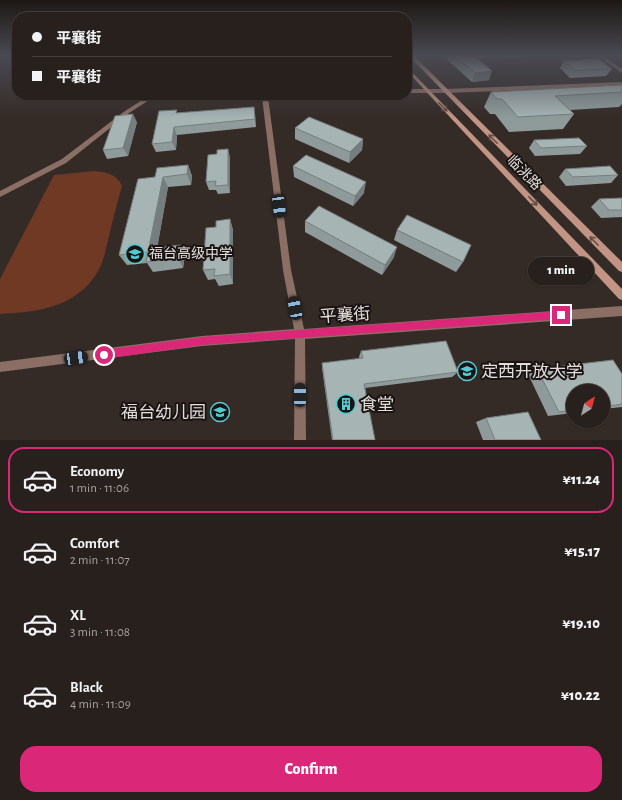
<!DOCTYPE html>
<html lang="en">
<head>
<meta charset="utf-8">
<style>
	:root { --surface:#27201d; --page:#2f2826; --text:#f1f3f6; --muted:#a4a3a4; --line:#433e3b; --accent:#db2777 }
	body { margin:0; font-family:"Alegreya Sans","Noto Sans SC",sans-serif; background:var(--page); color:var(--text); height:100vh; display:flex; flex-direction:column; font-size:15px; white-space:nowrap }
	* { box-sizing:border-box; margin:0 }
	p { font-size:13px; color:var(--muted) }
	.icon { flex:none; width:22px; height:22px; fill:none; stroke:currentColor; stroke-width:2; stroke-linecap:round; stroke-linejoin:round }
	.map { position:relative; height:440px; overflow:hidden }
	.details { display:flex; flex-direction:column; background:var(--surface); flex:1 }
	.details>* { flex:none }
	.guide { position:absolute; left:12px; top:12px; width:400px; height:88px; border-radius:16px; box-shadow:0 1px 3px #0004,0 0 0 1px var(--line); display:grid; align-content:center; height:88px; padding:0 20px; background:var(--surface) }
	.needle { width:26px; rotate:36deg }
	.fabs { position:absolute; left:566px; top:384px; display:grid; gap:8px }
	.fabs a { display:grid; place-items:center; width:44px; height:44px; border-radius:50%; background:var(--surface); box-shadow:0 1px 3px #0004,0 0 0 1px var(--line); font-size:20px }
	.end { position:absolute; width:18px; height:18px; margin:-9px; border:5px solid #db2777; background:#fff; box-shadow:0 0 0 2px #fff }
	.from { border-radius:50% }
	.bubble { position:absolute; height:28px; border-radius:14px; background:var(--surface); box-shadow:0 1px 3px #0004,0 0 0 1px var(--line); font-size:13px; font-weight:800; line-height:28px; text-align:center }
	.car { position:absolute; width:12px; height:24px; margin:-12px -6px; border-radius:5px; box-shadow:0 0 3px 1px #0007; background:linear-gradient(#222 24%,#8ab4d8 0 40%,#222 0 76%,#8ab4d8 0 86%,#222 0) }
	.guide b { display:flex; align-items:center; gap:14px; height:38px; font-size:15px }
	.guide b+b { border-top:1px solid var(--line) }
	.guide i { width:10px; height:10px; background:var(--text) }
	ul { padding:7px 0 0; list-style:none }
	li { display:flex; align-items:center; gap:12px; height:66px; margin:0 8px 6px; padding:0 12px; border:2px solid transparent; border-radius:16px }
	li div { flex:1 }
	li b { display:block; font-size:15px }
	li em { font-style:normal; font-weight:800 }
	li.selected { border-color:var(--accent) }
	li>.icon { width:36px; height:36px; stroke-width:1.5 }
	.button { display:flex; gap:8px; margin-top:auto; padding:8px 20px }
	.button a { flex:1; height:46px; border-radius:16px; background:var(--accent); color:#fff; font-size:16px; font-weight:800; line-height:46px; text-align:center }
	.map>svg:first-child { display:block }
	.green { fill:#6f3924 }
	.lines { fill:none; stroke-linecap:round; stroke-linejoin:round }
	.minor { fill:#8b6f65; fill-rule:evenodd }
	.tertiary { fill:#8b6f65; fill-rule:evenodd }
	.secondary { fill:#c19483; fill-rule:evenodd }
	.wall { fill:#8f9b9b }
	.shaded-wall { fill:#747e7e }
	.building { fill:#a6b4b4; stroke:#747e7e }
	.oneway { stroke:#654e45 }
	.route { fill:#db2777 }
	.labels { text-anchor:middle; dominant-baseline:central; stroke-width:4; stroke-linejoin:round; paint-order:stroke }
	.street-label { font-size:14px; fill:#e3ddda; stroke:#191413 }
	.poi-label { font-size:14px; fill:#e3ddda; stroke:#191413; text-anchor:start }
	.near-street-label { font-size:17px; fill:#e3ddda; stroke:#191413 }
	.near-poi-label { font-size:17px; fill:#e3ddda; stroke:#191413; text-anchor:start }
</style>
</head>
<body>
<div class="map">
<svg width="622" height="440" viewBox="0 0 622 440">
	<rect width="100%" height="100%" fill="#342b27"/>
	<path class="green" d="M94,171C106,172 117,174 122,186C117,203 113,219 109,236C107,245 105,254 102,263C83,306 42,312 0,314V279L54,175Z"/>
	<g class="lines">
		<polygon class="minor" points="150,95 157,95 129,113 66,163 0,197 0,191 62,159 125,111"/>
		<g class="tertiary">
			<polygon points="597,56 603,56 622,69 622,73"/>
			<polygon points="622,82 622,86 445,93 407,93 407,89 445,89"/>
			<polygon points="254,95 274,95 268,97 291,270 304,329 622,306 622,316 305,339 306,440 294,440 295,339 202,346 0,372 0,362 202,336 294,329 283,270 262,97 257,97"/>
		</g>
		<g class="secondary">
			<polygon points="409,56 414,56 622,262 622,272 619,271"/>
			<polygon points="407,67 622,289 622,300 619,299 407,71"/>
		</g>
	</g>
	<g class="wall">
		<polygon points="443,56 499,56 476,58 489,80 472,82"/>
		<polygon points="503,56 530,56 505,58"/>
		<polygon points="564,61 612,69 606,76 570,78 560,68"/>
		<polygon points="622,85 622,104 619,107 570,110 574,114 563,129 509,132 495,114 490,114 484,107 491,92"/>
		<polygon points="178,113 255,115 256,127 177,135 176,150 156,152 152,144"/>
		<polygon points="137,122 128,156 107,159 103,150"/>
		<polygon points="295,128 363,139 362,150 349,163 295,139"/>
		<polygon points="534,140 587,146 580,154 535,156 529,148"/>
		<polygon points="217,154 230,157 230,193 218,194 216,190 209,190 206,182"/>
		<polygon points="188,165 192,176 191,185 168,187 157,248 180,245 185,255 183,268 153,272 147,263 127,265 119,255 155,177"/>
		<polygon points="293,166 364,193 353,206 294,177"/>
		<polygon points="565,169 618,175 611,183 566,186 559,177"/>
		<polygon points="622,198 622,217 601,218 591,207 599,199"/>
		<polygon points="230,219 233,230 233,284 219,286 215,279 208,280 203,270 216,227"/>
		<polygon points="305,221 394,257 382,275 305,232"/>
		<polygon points="397,230 463,262 456,272 394,240"/>
		<polygon points="361,351 458,372 452,377 365,388 375,440 332,440 322,368 322,363 360,359 359,357"/>
		<polygon points="537,369 622,374 622,407 603,409 603,391 573,391 573,413 548,416 528,374"/>
		<polygon points="486,418 541,440 483,440 476,422"/>
	</g>
	<g class="shaded-wall">
		<polygon points="492,71 489,80 472,82 475,73"/>
		<polygon points="133,114 137,122 128,156 123,148"/>
		<polygon points="174,127 177,135 176,150 172,142"/>
		<polygon points="363,139 362,150 349,163 350,152"/>
		<polygon points="228,149 230,157 230,193 228,185"/>
		<polygon points="188,165 192,176 191,185 187,174"/>
		<polygon points="163,177 168,187 155,261 148,252"/>
		<polygon points="366,182 364,193 353,206 355,196"/>
		<polygon points="230,219 233,230 233,284 230,274"/>
		<polygon points="180,245 185,255 183,268 178,258"/>
		<polygon points="397,247 394,257 382,275 385,265"/>
	</g>
	<g class="building">
		<polygon points="455,56 474,56 492,71 475,73"/>
		<polygon points="599,59 612,69 575,70 564,61"/>
		<polygon points="622,85 622,92 555,96 574,114 518,117 502,99 497,99 491,92"/>
		<polygon points="254,107 255,119 174,127 172,142 152,144 159,111 177,110 176,113"/>
		<polygon points="133,114 123,148 103,150 115,116"/>
		<polygon points="309,117 363,139 350,152 295,128"/>
		<polygon points="579,138 587,146 541,148 534,140"/>
		<polygon points="228,149 228,185 215,186 216,181 206,182 208,155 217,154 217,150"/>
		<polygon points="306,155 366,182 355,196 293,166"/>
		<polygon points="188,165 187,174 163,177 148,252 119,255 138,179 155,177 157,168"/>
		<polygon points="610,166 618,175 573,177 565,169"/>
		<polygon points="622,198 622,210 609,210 599,199"/>
		<polygon points="319,206 397,247 385,265 305,221"/>
		<polygon points="407,215 471,245 463,262 397,230"/>
		<polygon points="230,219 230,274 214,276 215,269 203,270 206,228 216,227 216,221"/>
		<polygon points="180,245 178,258 146,262 149,249"/>
		<polygon points="446,341 458,372 364,384 375,440 333,440 322,363 363,358 361,351"/>
		<polygon points="613,360 622,374 622,404 603,407 603,391 573,391 573,410 559,412 537,369"/>
		<polygon points="528,412 541,440 495,440 486,418"/>
	</g>
	<defs><path id="oneway-shaft" d="M-6 0H5M1.5-3L5.5 0L1.5 3" fill="none" stroke-width="1.6" stroke-linecap="round" stroke-linejoin="round"/></defs>
	<g class="oneway">
		<use href="#oneway-shaft" transform="translate(443 107) rotate(46)"/>
		<use href="#oneway-shaft" transform="translate(493 139) rotate(-135)"/>
		<use href="#oneway-shaft" transform="translate(533 201) rotate(46)"/>
		<use href="#oneway-shaft" transform="translate(594 241) rotate(-135)"/>
	</g>
	<linearGradient id="sky" x2="0" y2="1"><stop stop-color="#1d1815"/><stop offset="0.47" stop-color="#4a4a52"/><stop offset="1" stop-color="#4a4a52" stop-opacity="0"/></linearGradient>
	<rect width="622" height="118" fill="url(#sky)"/>
	<polygon class="route" points="561,311 565,315 561,319 202,345 104,359 100,358 99,355 100,352 104,350 202,337"/>
	<defs>
		<symbol id="school-ring" viewBox="-11 -11 22 22"><circle r="9.5" fill="#191413" stroke="#51ccd1" stroke-width="1.5"/><path d="M0-5L7-2L0 1L-7-2ZM-4 1L0 2.5L4 1V4Q0 6-4 4Z" fill="#51ccd1"/></symbol>
		<symbol id="building-ring" viewBox="-11 -11 22 22"><circle r="9.5" fill="#191413" stroke="#51ccd1" stroke-width="1.5"/><path d="M-4-6H4V6H1V3H-1V6H-4ZM-2.5-4.3h1.7v1.8h-1.7ZM.8-4.3h1.7v1.8H.8ZM-2.5-1h1.7V.8h-1.7ZM.8-1h1.7V.8H.8Z" fill="#51ccd1"/></symbol>
	</defs>
	<g fill-rule="evenodd">
		<use href="#school-ring" x="124" y="243" width="22" height="22"/>
		<use href="#school-ring" x="456" y="360" width="22" height="22"/>
		<use href="#building-ring" x="335" y="393" width="22" height="22"/>
		<use href="#school-ring" x="209" y="401" width="22" height="22"/>
	</g>
	<g class="labels">
		<g class="street-label">
			<text transform="translate(524 173) rotate(46)">临洮路</text>
		</g>
		<g class="poi-label">
			<text x="149" y="254">福台高级中学</text>
		</g>
		<g class="near-street-label">
			<text transform="translate(345 315) rotate(-4)">平襄街</text>
		</g>
		<g class="near-poi-label">
			<text x="481" y="371">定西开放大学</text>
			<text x="360" y="404">食堂</text>
			<text x="206" y="412" text-anchor="end">福台幼儿园</text>
		</g>
	</g>
</svg>
<div class="fabs">
<a><svg class="needle" viewBox="-14 -14 28 28"><path d="M0-13l5 13h-10z" fill="#e53935"/><path d="M0 13l5-13h-10z" fill="#a4a3a4"/></svg></a>
</div>
<i class="end from" style="left:104px;top:355px"></i>
<i class="end" style="left:561px;top:315px"></i>
<div class="bubble" style="left:528px;top:257px;width:66px">1 min</div>
<i class="car" style="left:279px;top:206px;rotate:173deg"></i>
<i class="car" style="left:295px;top:308px;rotate:349deg"></i>
<i class="car" style="left:76px;top:358px;rotate:82deg"></i>
<i class="car" style="left:300px;top:395px;rotate:0deg"></i>
<div class="guide">
<b><i class="from"></i>平襄街</b>
<b><i></i>平襄街</b>
</div>
</div>
<section class="details">
<ul>
<li class="selected"><svg class="icon" aria-label="car" viewBox="0 0 24 24"><path d="M5 17H2v-5l4-1 3-4h7l3 4 3 1v5h-3M9 17h6M6 11h13"/><circle cx="7" cy="17" r="2"/><circle cx="17" cy="17" r="2"/></svg><div><b>Economy</b><p>1 min · 11:06</p></div><em>¥11.24</em></li>
<li><svg class="icon" aria-label="car" viewBox="0 0 24 24"><path d="M5 17H2v-5l4-1 3-4h7l3 4 3 1v5h-3M9 17h6M6 11h13"/><circle cx="7" cy="17" r="2"/><circle cx="17" cy="17" r="2"/></svg><div><b>Comfort</b><p>2 min · 11:07</p></div><em>¥15.17</em></li>
<li><svg class="icon" aria-label="car" viewBox="0 0 24 24"><path d="M5 17H2v-5l4-1 3-4h7l3 4 3 1v5h-3M9 17h6M6 11h13"/><circle cx="7" cy="17" r="2"/><circle cx="17" cy="17" r="2"/></svg><div><b>XL</b><p>3 min · 11:08</p></div><em>¥19.10</em></li>
<li><svg class="icon" aria-label="car" viewBox="0 0 24 24"><path d="M5 17H2v-5l4-1 3-4h7l3 4 3 1v5h-3M9 17h6M6 11h13"/><circle cx="7" cy="17" r="2"/><circle cx="17" cy="17" r="2"/></svg><div><b>Black</b><p>4 min · 11:09</p></div><em>¥10.22</em></li>
</ul>
<div class="button"><a>Confirm</a></div>
</section>
</body>
</html>
